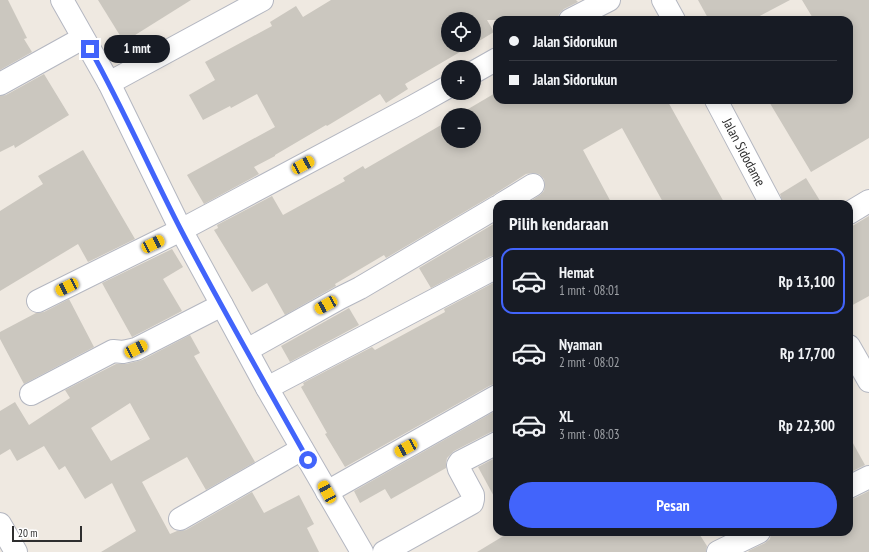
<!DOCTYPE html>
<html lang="id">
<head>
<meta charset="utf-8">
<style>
	:root { --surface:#171b24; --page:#242831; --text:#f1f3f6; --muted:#9ea1a6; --line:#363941; --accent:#4264fb }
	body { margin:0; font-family:"PT Sans Narrow",sans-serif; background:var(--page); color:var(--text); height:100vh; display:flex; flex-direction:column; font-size:15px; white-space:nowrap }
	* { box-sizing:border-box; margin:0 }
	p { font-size:13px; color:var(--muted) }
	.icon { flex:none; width:22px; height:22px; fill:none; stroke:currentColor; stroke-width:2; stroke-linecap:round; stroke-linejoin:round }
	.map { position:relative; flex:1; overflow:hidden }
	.panel { position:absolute; left:493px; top:200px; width:360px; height:336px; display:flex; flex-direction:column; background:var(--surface); border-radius:12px; box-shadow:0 2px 10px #0003 }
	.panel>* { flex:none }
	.banner { position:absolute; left:493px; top:16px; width:360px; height:88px; border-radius:12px; box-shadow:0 2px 10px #0003; display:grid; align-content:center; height:88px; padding:0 16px; background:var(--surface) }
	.tools { position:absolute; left:441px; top:12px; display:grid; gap:8px }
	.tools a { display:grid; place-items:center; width:40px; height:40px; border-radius:50%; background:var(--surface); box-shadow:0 2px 10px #0003; font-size:20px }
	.scale { position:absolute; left:12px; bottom:10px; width:70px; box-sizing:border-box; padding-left:4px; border:2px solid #2e2e2e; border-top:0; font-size:11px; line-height:14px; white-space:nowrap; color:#2e2e2e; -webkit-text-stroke:3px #fff; paint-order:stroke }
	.end { position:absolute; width:18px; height:18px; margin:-9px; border:5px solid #4264fb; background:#fff; box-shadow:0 0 0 2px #fff }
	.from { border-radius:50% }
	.bubble { position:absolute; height:28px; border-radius:14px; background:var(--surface); box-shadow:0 2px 10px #0003; font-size:13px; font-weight:600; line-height:28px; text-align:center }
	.car { position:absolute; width:12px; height:24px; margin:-12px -6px; border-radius:5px; box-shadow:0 0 3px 1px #0007; background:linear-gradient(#f5c518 24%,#345 0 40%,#f5c518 0 76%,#345 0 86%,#f5c518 0) }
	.banner b { display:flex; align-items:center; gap:14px; height:38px; font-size:15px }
	.banner b+b { border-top:1px solid var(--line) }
	.banner i { width:10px; height:10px; background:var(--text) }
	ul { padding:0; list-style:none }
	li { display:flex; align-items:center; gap:12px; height:66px; margin:0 8px 6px; padding:0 8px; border:2px solid transparent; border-radius:12px }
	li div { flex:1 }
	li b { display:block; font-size:15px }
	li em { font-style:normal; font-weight:600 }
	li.on { border-color:var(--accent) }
	li>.icon { width:36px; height:36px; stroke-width:1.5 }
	h2 { padding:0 16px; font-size:18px; line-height:48px }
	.cta { display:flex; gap:8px; margin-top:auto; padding:8px 16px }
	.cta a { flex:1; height:46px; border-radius:24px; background:var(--accent); color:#fff; font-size:16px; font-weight:600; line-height:46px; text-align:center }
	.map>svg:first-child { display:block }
	.building { fill:#cbc7bf; fill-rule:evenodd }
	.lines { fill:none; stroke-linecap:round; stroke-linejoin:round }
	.minor-casing { stroke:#b4b7c1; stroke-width:24 }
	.minor { stroke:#fff; stroke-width:22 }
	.route { stroke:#4264fb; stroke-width:5 }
	.labels { text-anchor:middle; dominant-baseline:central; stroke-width:3.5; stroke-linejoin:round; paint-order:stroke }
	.street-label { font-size:14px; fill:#2e2e2e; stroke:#fff }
</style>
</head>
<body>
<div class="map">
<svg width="869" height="552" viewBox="0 0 869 552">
	<rect width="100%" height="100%" fill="#efe9e1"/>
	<g class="building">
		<polygon points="0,0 8,0 27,38 24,39 32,52 0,70"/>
		<polygon points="98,0 191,0 124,42"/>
		<polygon points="331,0 576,0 578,2 564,9 559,14 558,20 487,20 494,32 474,44 474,19 448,19 448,45 472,45 405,84 408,89 386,103 380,94 327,126 326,125 275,155 275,156 254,167 259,174 204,204 187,175 275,127 257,94 231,108 230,106 203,120 189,95 215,80 205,62 272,26 270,22 296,6 303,17"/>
		<polygon points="698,0 790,0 752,20 709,20"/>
		<polygon points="802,0 869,0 869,138 811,172 768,100 849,100 849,20 814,20"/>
		<polygon points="44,74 69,115 15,148 14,145 0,152 0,96 6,95"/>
		<polygon points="497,92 497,100 667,100 725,204 664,204 622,128 583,150 612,204 526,204 540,195 544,191 545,185 544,179 539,174 532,173 526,174 493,195 386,258 384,255 335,284 336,286 285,315 267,283 252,292 214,230 218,228 217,225 272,196 283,215 345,181 343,178 363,166 365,169 448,121 448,141 474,141 474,115 458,115"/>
		<polygon points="83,150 135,239 88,262 78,244 0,291 0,211 43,184 38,176"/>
		<polygon points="806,178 822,204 783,204 780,194"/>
		<polygon points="869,216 869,296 849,307 849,228"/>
		<polygon points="497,222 497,255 491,256 431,288 419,268"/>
		<polygon points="172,249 183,267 163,279 182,311 132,337 102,283"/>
		<polygon points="497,281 497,384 491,385 345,467 325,434 327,433 301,387 304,385 303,383 372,347 375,350 445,312 444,309"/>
		<polygon points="69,299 94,347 24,384 0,339 0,332 36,313 44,312"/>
		<polygon points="349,308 359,325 290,362 281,346"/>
		<path d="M190,335L200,353L194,356L255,462L206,490L187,457L142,482L170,534L177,531H180L186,530L252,492L264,513L299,495L314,524L307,528L319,552H101L136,531L112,483L85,499L65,466L59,470L44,446L17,461L10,449L0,455V411L15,402L29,425L70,398L65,390L116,364H126L142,360ZM130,403L150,439L111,461L91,428Z"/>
		<polygon points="497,410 497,431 491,432 454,451 447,458 446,463 446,468 391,499 385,489 360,503 354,491"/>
		<polygon points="849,436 865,465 849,473"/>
		<polygon points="497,457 497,502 478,467"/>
		<polygon points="869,491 869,552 749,552 748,551 765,543 770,539 771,532 849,532 849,499 855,498"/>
		<polygon points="510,532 698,532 707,546 706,552 477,552"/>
	</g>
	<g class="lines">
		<defs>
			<g id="minor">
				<polyline points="62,0 109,83 181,230 222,305 267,388 362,552"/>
				<polyline points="663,0 674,20"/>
				<polyline points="570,20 609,0"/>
				<polyline points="474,72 497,59"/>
				<polyline points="109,83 262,0"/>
				<polyline points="0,84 83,38"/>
				<polyline points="716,100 771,204"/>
				<polyline points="502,204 533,185"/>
				<polyline points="849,213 869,201"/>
				<polyline points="38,301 181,230 412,107 448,87"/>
				<polyline points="849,346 869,381"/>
				<polyline points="247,350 340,298 360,288 497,207"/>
				<polyline points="267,388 497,267"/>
				<polyline points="31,394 113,351 123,352 136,349 222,305"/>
				<polyline points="849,487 869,477"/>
				<polyline points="327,492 497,396"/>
				<polyline points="180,519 302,449"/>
				<polyline points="0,524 16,552"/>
				<polyline points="384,552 472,503 473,499 473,495 459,469 458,465 460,462 497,443"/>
				<polyline points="718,552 759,532"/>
			</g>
		</defs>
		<use href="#minor" class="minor-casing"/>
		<use href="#minor" class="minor"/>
	</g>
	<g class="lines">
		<path class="route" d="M90,49C123,108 150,170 181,230C221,307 265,383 308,460"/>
	</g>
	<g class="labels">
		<g class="street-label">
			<text transform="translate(744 152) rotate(62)">Jalan Sidodame</text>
		</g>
	</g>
</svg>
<div class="tools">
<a><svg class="icon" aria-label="locate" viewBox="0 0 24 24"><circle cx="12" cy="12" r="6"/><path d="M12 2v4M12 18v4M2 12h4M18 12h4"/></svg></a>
<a>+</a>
<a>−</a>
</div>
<div class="scale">20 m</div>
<i class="end from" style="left:308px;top:460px"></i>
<i class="end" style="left:90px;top:49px"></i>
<div class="bubble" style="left:104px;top:35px;width:66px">1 mnt</div>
<i class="car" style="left:303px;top:165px;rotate:62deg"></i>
<i class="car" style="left:153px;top:244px;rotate:64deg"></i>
<i class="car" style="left:67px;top:287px;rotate:244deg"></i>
<i class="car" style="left:326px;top:305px;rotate:241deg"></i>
<i class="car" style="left:136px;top:349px;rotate:63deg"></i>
<i class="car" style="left:406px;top:448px;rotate:241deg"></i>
<i class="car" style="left:327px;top:492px;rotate:331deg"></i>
<div class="banner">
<b><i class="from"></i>Jalan Sidorukun</b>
<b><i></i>Jalan Sidorukun</b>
</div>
<section class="panel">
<h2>Pilih kendaraan</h2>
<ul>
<li class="on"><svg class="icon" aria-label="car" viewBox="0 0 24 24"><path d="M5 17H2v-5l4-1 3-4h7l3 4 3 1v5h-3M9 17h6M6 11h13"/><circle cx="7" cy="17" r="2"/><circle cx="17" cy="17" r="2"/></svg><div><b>Hemat</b><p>1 mnt · 08:01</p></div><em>Rp 13,100</em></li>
<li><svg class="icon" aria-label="car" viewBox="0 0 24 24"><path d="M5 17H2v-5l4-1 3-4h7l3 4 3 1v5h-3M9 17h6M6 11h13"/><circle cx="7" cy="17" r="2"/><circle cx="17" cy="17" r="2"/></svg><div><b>Nyaman</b><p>2 mnt · 08:02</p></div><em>Rp 17,700</em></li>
<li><svg class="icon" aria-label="car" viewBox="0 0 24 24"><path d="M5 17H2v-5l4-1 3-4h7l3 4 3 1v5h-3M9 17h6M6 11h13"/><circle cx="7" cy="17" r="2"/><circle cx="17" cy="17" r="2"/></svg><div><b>XL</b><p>3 mnt · 08:03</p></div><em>Rp 22,300</em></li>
</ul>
<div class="cta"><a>Pesan</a></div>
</section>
</div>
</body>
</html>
